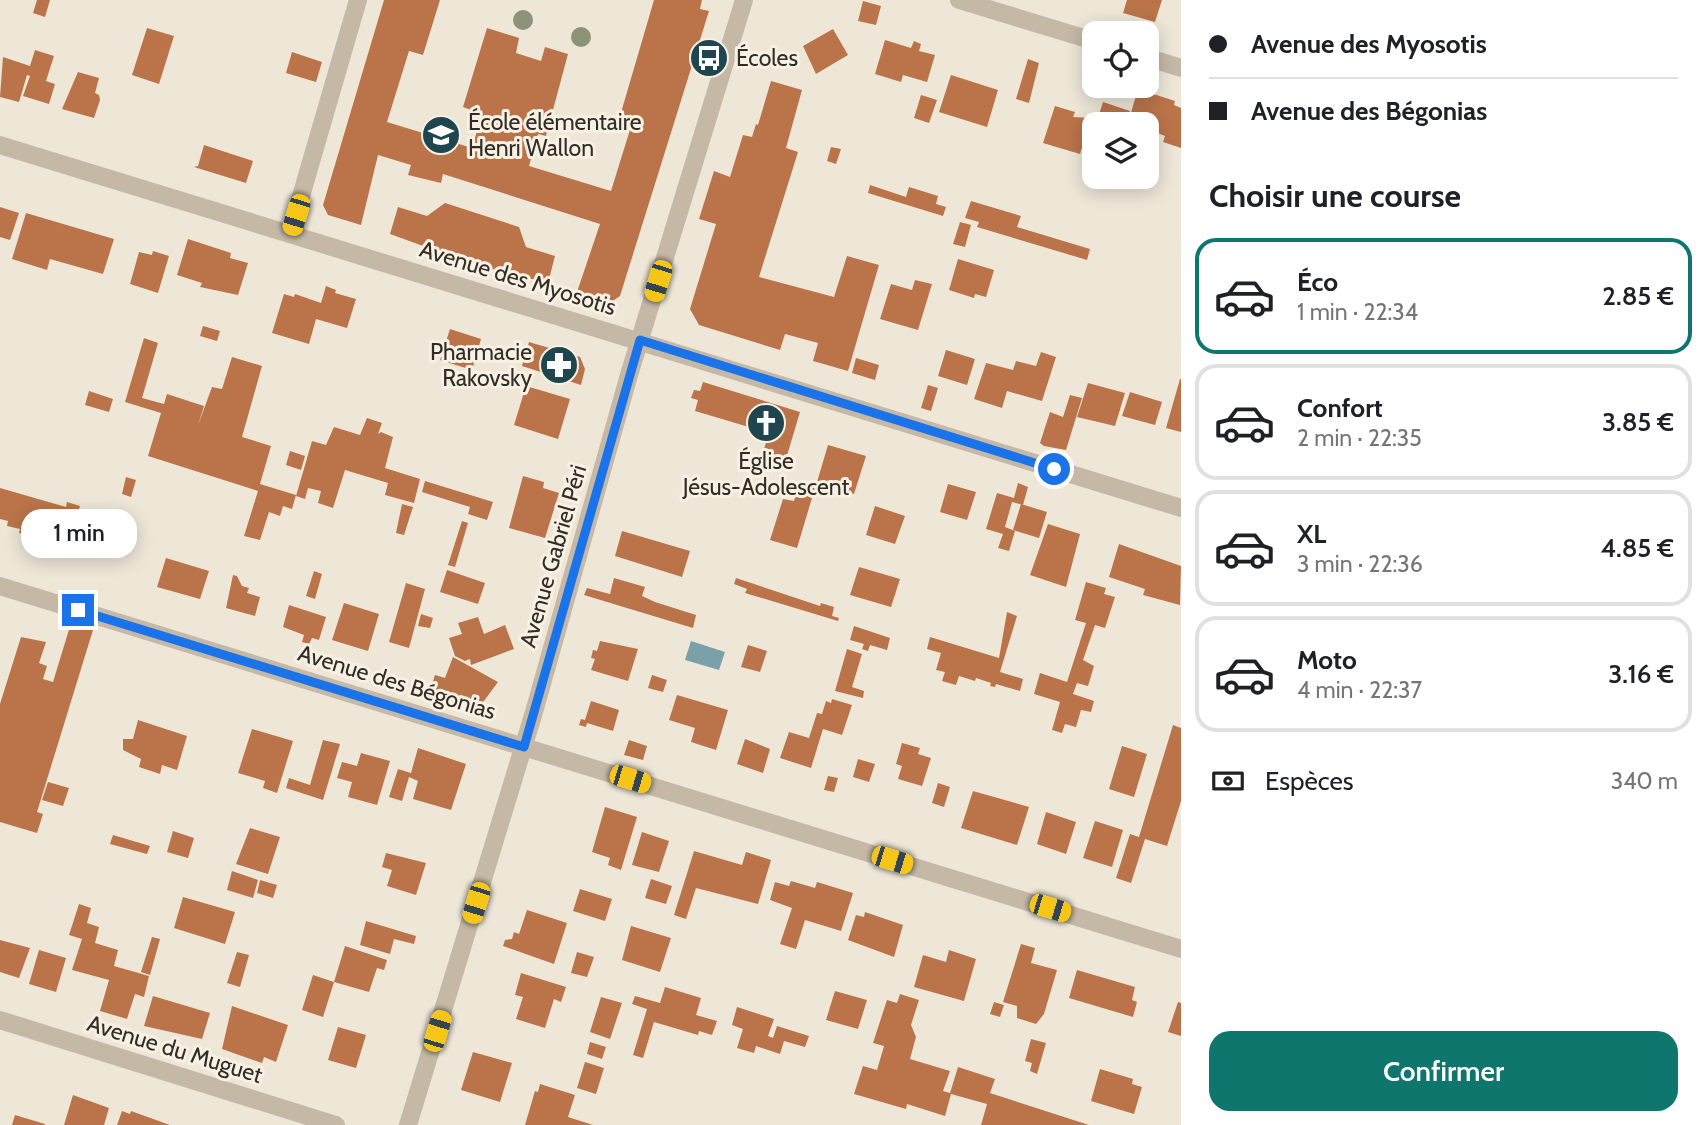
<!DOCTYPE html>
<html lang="fr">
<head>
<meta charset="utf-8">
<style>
	:root { --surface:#fff; --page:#f6f6f6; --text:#202124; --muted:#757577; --line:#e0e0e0; --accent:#0f766e }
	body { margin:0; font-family:Cabin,sans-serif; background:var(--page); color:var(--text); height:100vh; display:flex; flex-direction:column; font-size:26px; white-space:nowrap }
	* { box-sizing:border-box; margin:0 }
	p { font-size:23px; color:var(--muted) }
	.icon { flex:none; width:38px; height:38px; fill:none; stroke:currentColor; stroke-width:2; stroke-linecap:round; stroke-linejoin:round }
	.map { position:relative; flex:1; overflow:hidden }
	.drawer { display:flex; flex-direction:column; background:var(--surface); width:525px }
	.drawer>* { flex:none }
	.top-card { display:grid; align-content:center; height:154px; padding:0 28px; background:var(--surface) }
	.fabs { position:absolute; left:1082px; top:21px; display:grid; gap:14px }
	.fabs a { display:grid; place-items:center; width:77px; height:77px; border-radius:14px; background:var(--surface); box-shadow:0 4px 18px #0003; font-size:35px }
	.end { position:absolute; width:32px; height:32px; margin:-16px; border:9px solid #1a73e8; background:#fff; box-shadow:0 0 0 4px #fff }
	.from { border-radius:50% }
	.bubble { position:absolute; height:49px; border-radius:21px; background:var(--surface); box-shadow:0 4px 18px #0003; font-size:23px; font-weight:600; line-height:49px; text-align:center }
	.car { position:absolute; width:21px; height:42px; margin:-21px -10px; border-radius:9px; box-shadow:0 0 5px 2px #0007; background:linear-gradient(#f5c518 24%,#345 0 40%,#f5c518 0 76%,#345 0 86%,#f5c518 0) }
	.top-card b { display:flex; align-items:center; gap:24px; height:66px; font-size:26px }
	.top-card b+b { border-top:2px solid var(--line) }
	.top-card i { width:18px; height:18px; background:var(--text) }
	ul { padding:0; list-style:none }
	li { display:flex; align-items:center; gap:21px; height:116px; margin:0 14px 10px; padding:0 14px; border:4px solid var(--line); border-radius:21px }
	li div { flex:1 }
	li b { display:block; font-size:26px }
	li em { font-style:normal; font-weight:600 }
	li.on { border-color:var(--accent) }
	li>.icon { width:63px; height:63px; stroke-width:1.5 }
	h2 { padding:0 28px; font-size:32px; line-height:84px }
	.pay { display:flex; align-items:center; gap:18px; height:77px; padding:0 28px; font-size:26px }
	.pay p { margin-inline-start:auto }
	.cta { display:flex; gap:14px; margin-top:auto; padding:14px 28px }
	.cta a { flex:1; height:80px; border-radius:21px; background:var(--accent); color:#fff; font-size:28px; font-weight:600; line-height:80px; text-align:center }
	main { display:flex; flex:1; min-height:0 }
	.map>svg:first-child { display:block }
	.water { fill:#7aa1a9 }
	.building { fill:#bb7449 }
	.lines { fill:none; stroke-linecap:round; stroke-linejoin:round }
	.minor { stroke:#c5b8a6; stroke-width:18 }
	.tree { fill:#8d9379 }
	.route { stroke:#1a73e8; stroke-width:9 }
	.labels { text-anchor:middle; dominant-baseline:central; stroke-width:6; stroke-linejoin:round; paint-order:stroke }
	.poi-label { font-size:23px; fill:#322b26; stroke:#f7f1e4; text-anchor:start }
	.street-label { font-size:23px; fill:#322b26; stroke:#f7f1e4 }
</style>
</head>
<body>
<main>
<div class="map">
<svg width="1181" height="1125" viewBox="0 0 1181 1125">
	<rect width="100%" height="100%" fill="#eee7d8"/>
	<polygon class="water" points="691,641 725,652 719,670 685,660"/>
	<g class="building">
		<polygon points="37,0 50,0 45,17 33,13"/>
		<polygon points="384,0 440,0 423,55 409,51 387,122 472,148 482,114 463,107 487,28 519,38 516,53 541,61 545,47 568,54 546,136 538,134 529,166 611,191 633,120 620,116 654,0 702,0 700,9 709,11 620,296 611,302 577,292 600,224 443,174 441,183 408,175 411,165 378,155 361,225 328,215 323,205"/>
		<polygon points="1127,0 1162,0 1155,22 1123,13"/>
		<polygon points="863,1 881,6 876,25 858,21"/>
		<polygon points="147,28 174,36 159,84 132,75"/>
		<polygon points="833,29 848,55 816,74 803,46"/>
		<polygon points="885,40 911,48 914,41 921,44 919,51 935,55 927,82 903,75 901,82 875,74"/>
		<polygon points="35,50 54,56 46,81 55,84 49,104 23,96 30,76 27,75 19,102 0,97 3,57 30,66"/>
		<polygon points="292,52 322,62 316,82 286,73"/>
		<polygon points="1028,59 1039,63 1029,103 1016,99"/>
		<polygon points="78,72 99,78 95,93 99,95 100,100 94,118 62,109"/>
		<polygon points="951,75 998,90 987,127 939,112"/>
		<polygon points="771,81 802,90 786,148 798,152 759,277 834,297 847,256 879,265 848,371 813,361 818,343 785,334 780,350 699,325 690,309 716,224 699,219 714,171 730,177 743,135 752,137 756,124 758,125"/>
		<polygon points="1138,89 1175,101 1174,105 1181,108 1181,148 1163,142 1165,136 1155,132 1157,125 1130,116"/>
		<polygon points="921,95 937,100 929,123 914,118"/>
		<polygon points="1103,102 1130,111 1125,124 1096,124"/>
		<polygon points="1055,106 1075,112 1073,117 1091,118 1080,154 1043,143"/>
		<polygon points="204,145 253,161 246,183 194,167 198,166"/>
		<polygon points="831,147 841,149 836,164 827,161"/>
		<polygon points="870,185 906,197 909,187 938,196 936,204 946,207 943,216 868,193"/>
		<polygon points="971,201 1021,216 1017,227 1090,249 1087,260 977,227 979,222 965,218"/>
		<polygon points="445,203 519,227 526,247 555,256 548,283 447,258 448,255 390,234 398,207 427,216"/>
		<polygon points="0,207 19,213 10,240 0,237"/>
		<polygon points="26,213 114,239 103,274 50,259 47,270 12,259"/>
		<polygon points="960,222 971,225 965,247 953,244"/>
		<polygon points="188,239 231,253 230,258 248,263 238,295 200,287 202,283 177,275"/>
		<polygon points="153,251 169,256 158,293 130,284 139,252 152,255"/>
		<polygon points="958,259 994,270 986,297 975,294 974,298 949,290"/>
		<polygon points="915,280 932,284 918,330 880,319 891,284 912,290"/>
		<polygon points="326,286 336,290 335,293 356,299 347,328 316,319 309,344 272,333 284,294 294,297 295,294 321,303"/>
		<polygon points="203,326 220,331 217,341 200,336"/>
		<polygon points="450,329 481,339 472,370 440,360"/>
		<polygon points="144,338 158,343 142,398 164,404 167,394 204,406 198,425 212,387 222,389 232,357 262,366 242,437 271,446 260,484 296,495 292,509 283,506 280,516 269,512 260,540 244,536 258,491 148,456 161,413 125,402"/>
		<polygon points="529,342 580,357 585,369 581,385 522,366"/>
		<polygon points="946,350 975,359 967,385 938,376"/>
		<polygon points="1041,352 1056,357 1042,401 1007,391 1002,408 974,399 986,363 1013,370 1016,361 1036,366"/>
		<polygon points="856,358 879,365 875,380 852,373"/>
		<polygon points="1180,379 1181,379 1181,432 1166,428"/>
		<polygon points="703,382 800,412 786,459 763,452 769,433 695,411 698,400 691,398 694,390 700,391"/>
		<polygon points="1088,383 1125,393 1115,426 1077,417"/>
		<polygon points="928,385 938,388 931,411 921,408"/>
		<polygon points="526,386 570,399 558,439 514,425"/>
		<polygon points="89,391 113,399 109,412 85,405"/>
		<polygon points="1130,392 1162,402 1155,425 1122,416"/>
		<polygon points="1070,395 1082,398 1066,450 1044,446 1040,443 1050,412 1063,417"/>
		<polygon points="367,418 382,423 378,434 381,432 393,437 385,468 420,479 414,503 385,495 388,483 345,470 333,508 318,503 321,491 308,488 305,499 296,496 312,441 326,445 334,427 360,435"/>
		<polygon points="828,445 866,456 854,494 817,482"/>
		<polygon points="290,451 305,456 301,470 286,465"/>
		<polygon points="523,476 544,482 543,488 559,493 545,538 509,528"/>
		<polygon points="126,477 136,480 131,497 122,494"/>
		<polygon points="425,481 493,502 487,520 468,514 470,507 422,492"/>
		<polygon points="799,483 815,488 797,548 770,540 783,499 794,501"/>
		<polygon points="1018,483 1028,487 1023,505 1012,502 1005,527 1015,531 1009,551 998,548 1003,534 986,529 997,493 1014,498"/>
		<polygon points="948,484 976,492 967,520 940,512"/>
		<polygon points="0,488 66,507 67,502 80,506 78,512 107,521 106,525 117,528 109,552 86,547 85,550 56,541 57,536 46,532 45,537 19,533 20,529 7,526 8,521 0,519"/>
		<polygon points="402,504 413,507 404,535 396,533"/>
		<polygon points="1021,504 1047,512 1039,538 1013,530"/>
		<polygon points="875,506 905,516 895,544 866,535"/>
		<polygon points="462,521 468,523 455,567 448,565"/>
		<polygon points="1048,524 1080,534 1066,587 1030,575"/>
		<polygon points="622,531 690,551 682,577 615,556"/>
		<polygon points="1119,544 1181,566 1180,605 1143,595 1145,589 1109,577"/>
		<polygon points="166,558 209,571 200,599 157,587"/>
		<polygon points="859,567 900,579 891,607 850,595"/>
		<polygon points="447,570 485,583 478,604 440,592"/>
		<polygon points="314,571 322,574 315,599 306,596"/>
		<polygon points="233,575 237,576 242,586 249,588 247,593 260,597 255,616 226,608"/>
		<polygon points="614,578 645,587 642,596 655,602 696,615 693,628 584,595 587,588 610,594"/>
		<polygon points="736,578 820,606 821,603 834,607 832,616 839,618 838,621 745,593 747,589 734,584"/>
		<polygon points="1086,582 1106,588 1104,594 1115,597 1105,628 1095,625 1083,660 1094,666 1088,686 1077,683 1073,694 1094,701 1091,712 1081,710 1076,727 1065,724 1062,733 1052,730 1060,702 1034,694 1040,673 1067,682 1086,623 1075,620"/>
		<polygon points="406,583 425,589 409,648 389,642"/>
		<polygon points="344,603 379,614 368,651 332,640"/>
		<polygon points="289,605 326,617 319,640 312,638 309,644 302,642 304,635 283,627"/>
		<polygon points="1007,612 1017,616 1000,672 1023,679 1020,691 996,684 995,687 990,686 991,683 976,678 975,681 959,676 956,685 942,681 945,672 936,670 941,653 927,649 930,637 999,658"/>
		<polygon points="421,614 433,618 430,628 418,626"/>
		<polygon points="478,617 484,634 505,625 514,649 471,665 470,659 465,661 455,656 449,638 462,634 458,623"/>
		<polygon points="71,623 93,630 37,812 43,814 37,833 0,822 0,704 21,637 46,642 39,663 47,666 43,679 53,682"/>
		<polygon points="854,626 890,638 887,650 870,645 868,651 862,649 864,644 850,640"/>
		<polygon points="600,641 638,649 628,681 591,670 595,659 591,658 593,650 597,651"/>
		<polygon points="748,645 767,651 760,672 741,667"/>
		<polygon points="847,649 862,654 852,687 864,691 863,698 835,691"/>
		<polygon points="453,657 498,682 478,709 429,694 435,675 445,678"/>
		<polygon points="652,675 667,680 663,692 648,688"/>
		<polygon points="677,695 728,710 716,750 691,742 695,728 669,720"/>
		<polygon points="832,699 852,705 842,735 823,729 811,768 780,758 789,732 809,738 817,713 822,714 826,701 831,703"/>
		<polygon points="591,701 619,710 613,731 587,723 586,727 579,725 581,719 585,720"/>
		<polygon points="138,720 187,736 177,770 162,765 160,774 139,767 141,759 123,750 123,739 133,739"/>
		<polygon points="1173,725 1181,728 1181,801 1167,846 1145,839 1131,883 1116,878 1130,834 1139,837"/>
		<polygon points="252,729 293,741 277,793 263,788 265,781 238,773"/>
		<polygon points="745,739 770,749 763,773 737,764"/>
		<polygon points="323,740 340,744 323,800 286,788 289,778 310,785"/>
		<polygon points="629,740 647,746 643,760 624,755"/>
		<polygon points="902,743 920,748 918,754 931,758 922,786 898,779 902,766 896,764"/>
		<polygon points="1122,746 1147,754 1134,797 1109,789"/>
		<polygon points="418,748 466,764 451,810 413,799 418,781 409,777 402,801 389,797 398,769 411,773"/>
		<polygon points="361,753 390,761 377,805 348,797 352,782 337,778 342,762 357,766"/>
		<polygon points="858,759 875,764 869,782 853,777"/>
		<polygon points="828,776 838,778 834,792 824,790"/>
		<polygon points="48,782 69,788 63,806 42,800"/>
		<polygon points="938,783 950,787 944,807 932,803"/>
		<polygon points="973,791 1029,807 1017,845 961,828"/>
		<polygon points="605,807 637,817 621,870 608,865 610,858 592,852"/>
		<polygon points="1046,812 1076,822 1066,854 1037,844"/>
		<polygon points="1095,821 1123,830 1112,867 1083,858"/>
		<polygon points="250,828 280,837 268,874 236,864"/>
		<polygon points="173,831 194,838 188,858 167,852"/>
		<polygon points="642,832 669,841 659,872 632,865"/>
		<polygon points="113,835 150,846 147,854 110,844"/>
		<polygon points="694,851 742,865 746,852 771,860 758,904 696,888 686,919 674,915"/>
		<polygon points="386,853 426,863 416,895 387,886 392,870 382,867"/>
		<polygon points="232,871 258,880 253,898 227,890"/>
		<polygon points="651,879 672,886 666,904 645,898"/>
		<polygon points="260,880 277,885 273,898 257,893"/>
		<polygon points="791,881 815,888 817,882 853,893 841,931 805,920 796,949 780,944 792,908 770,900 775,882 789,886"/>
		<polygon points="580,889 612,899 605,921 573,911"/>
		<polygon points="183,897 235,912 225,944 174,928"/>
		<polygon points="79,904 91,908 87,923 99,927 95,943 118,950 114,966 149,976 144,997 135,994 127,1019 100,1011 109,980 72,970 82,939 69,935"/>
		<polygon points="527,910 567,923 554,964 503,946 505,940 512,939 514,932 519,934"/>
		<polygon points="865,912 903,925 894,957 848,940 856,915 864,917"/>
		<polygon points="366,921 416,936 414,944 394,939 390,954 360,945"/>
		<polygon points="631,926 671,938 660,972 622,960"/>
		<polygon points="152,937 160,939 150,975 141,972"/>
		<polygon points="0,940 30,948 19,978 0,972"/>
		<polygon points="1021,944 1035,948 1031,963 1057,970 1044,1014 1036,1024 1017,1018 1017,1006 1003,1002"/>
		<polygon points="345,946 387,960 384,970 377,968 369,992 334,982"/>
		<polygon points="39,950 66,958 56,992 29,984"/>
		<polygon points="949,950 976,959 964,1001 914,987 923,955 946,962"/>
		<polygon points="237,952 249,955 240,987 227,983"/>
		<polygon points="577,952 594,957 587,977 571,973"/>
		<polygon points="1077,970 1135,987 1132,1000 1137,1002 1133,1017 1069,998"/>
		<polygon points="521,973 566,987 561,1002 554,999 545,1028 516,1019 523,997 515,995"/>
		<polygon points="313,975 334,982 323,1017 302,1010"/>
		<polygon points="665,987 701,998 696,1015 717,1021 712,1035 699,1031 698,1035 654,1022 643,1058 633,1055 647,1009 632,1004 635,996 660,1003"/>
		<polygon points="835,991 867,1000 858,1029 826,1020"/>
		<polygon points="900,994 919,1000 911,1025 916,1037 910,1059 950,1071 943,1091 950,1093 958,1067 995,1079 990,1093 1089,1125 981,1125 987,1104 951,1094 945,1116 907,1104 906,1109 854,1094 863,1066 877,1070 884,1046 873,1043 887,1000 897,1003"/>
		<polygon points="153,996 210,1013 202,1039 144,1026"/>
		<polygon points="601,997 622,1003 610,1039 590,1032"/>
		<polygon points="994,1002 1004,1005 1000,1017 990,1014"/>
		<polygon points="1178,1002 1181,1003 1181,1036 1168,1032"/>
		<polygon points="232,1006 288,1025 276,1062 264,1057 262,1063 222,1049"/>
		<polygon points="737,1007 774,1019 768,1036 773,1038 777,1026 809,1036 805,1047 784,1041 780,1054 756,1046 754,1053 737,1048 743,1029 732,1025"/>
		<polygon points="338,1027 366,1035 356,1068 328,1060"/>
		<polygon points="1031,1039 1046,1043 1037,1074 1030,1071 1032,1063 1025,1061"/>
		<polygon points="590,1042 606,1047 602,1059 587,1054"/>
		<polygon points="473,1052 512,1063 500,1102 461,1090"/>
		<polygon points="585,1062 604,1068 596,1094 577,1088"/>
		<polygon points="1100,1069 1133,1079 1132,1084 1142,1087 1134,1114 1091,1101"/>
		<polygon points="540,1084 575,1095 568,1117 593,1125 525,1125 535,1091 538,1092"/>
		<polygon points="73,1095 109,1108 104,1125 64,1125"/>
		<polygon points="122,1111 130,1114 131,1111 170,1125 117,1125"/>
		<polygon points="15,1115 45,1124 45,1125 12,1125"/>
	</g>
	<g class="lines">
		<g class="minor">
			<polyline points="959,0 1094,41"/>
			<polyline points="1146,57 1181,68"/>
			<polyline points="0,145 1181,508"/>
			<polyline points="290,234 358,0"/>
			<polyline points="0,586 1181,949"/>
			<polyline points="0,1020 336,1125"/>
			<polyline points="408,1125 534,712 629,375 744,0"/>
		</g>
	</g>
	<g class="tree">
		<circle cx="523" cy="20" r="10"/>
		<circle cx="581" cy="37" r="10"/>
	</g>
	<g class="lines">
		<polyline class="route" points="78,610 524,747 640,340 1054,469"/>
	</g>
	<defs>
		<symbol id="bus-disc" viewBox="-11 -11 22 22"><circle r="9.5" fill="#1f464f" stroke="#f7f1e4"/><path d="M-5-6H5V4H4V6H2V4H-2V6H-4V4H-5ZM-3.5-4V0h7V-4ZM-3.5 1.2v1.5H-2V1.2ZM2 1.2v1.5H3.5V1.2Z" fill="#fff"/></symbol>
		<symbol id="school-disc" viewBox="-11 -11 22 22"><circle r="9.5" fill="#1f464f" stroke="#f7f1e4"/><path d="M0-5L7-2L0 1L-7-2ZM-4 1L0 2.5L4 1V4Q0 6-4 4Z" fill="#fff"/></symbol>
		<symbol id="pharmacy-disc" viewBox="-11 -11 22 22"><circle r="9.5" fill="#1f464f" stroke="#f7f1e4"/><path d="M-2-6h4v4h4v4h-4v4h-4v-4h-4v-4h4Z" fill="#fff"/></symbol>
		<symbol id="church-disc" viewBox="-11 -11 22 22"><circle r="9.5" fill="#1f464f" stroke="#f7f1e4"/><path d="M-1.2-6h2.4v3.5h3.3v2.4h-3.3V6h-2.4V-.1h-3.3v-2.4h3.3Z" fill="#fff"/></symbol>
	</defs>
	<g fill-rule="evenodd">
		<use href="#bus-disc" x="687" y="36" width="44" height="44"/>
		<use href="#school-disc" x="419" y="113" width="44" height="44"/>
		<use href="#pharmacy-disc" x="537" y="343" width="44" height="44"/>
		<use href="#church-disc" x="744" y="401" width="44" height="44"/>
	</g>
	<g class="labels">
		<g class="poi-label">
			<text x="736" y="58">Écoles</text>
			<text x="468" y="122">École élémentaire<tspan x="468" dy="26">Henri Wallon</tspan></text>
			<text x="532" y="352" text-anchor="end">Pharmacie<tspan x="532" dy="26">Rakovsky</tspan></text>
			<text x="766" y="461" text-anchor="middle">Église<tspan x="766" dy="26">Jésus-Adolescent</tspan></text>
		</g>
		<g class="street-label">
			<text transform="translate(518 278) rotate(17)">Avenue des Myosotis</text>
			<text transform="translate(553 556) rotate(-74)">Avenue Gabriel Péri</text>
			<text transform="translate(397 682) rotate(17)">Avenue des Bégonias</text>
			<text transform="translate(175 1049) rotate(17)">Avenue du Muguet</text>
		</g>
	</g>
</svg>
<div class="fabs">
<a><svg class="icon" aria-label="locate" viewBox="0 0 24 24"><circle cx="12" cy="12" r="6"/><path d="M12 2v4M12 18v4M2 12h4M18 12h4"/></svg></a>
<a><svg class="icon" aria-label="layers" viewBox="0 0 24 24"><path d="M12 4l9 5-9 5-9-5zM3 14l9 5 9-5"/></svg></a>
</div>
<i class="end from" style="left:1054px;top:469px"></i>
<i class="end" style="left:78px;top:610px"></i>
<div class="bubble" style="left:21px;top:509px;width:116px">1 min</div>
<i class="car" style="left:296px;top:215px;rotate:197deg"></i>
<i class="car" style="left:658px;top:281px;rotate:197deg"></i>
<i class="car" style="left:630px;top:779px;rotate:107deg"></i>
<i class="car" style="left:892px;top:860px;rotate:107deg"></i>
<i class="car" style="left:476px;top:903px;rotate:197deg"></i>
<i class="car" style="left:1050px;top:908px;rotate:107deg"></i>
<i class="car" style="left:437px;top:1031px;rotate:17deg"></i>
</div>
<section class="drawer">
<div class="top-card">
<b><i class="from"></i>Avenue des Myosotis</b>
<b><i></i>Avenue des Bégonias</b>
</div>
<h2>Choisir une course</h2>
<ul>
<li class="on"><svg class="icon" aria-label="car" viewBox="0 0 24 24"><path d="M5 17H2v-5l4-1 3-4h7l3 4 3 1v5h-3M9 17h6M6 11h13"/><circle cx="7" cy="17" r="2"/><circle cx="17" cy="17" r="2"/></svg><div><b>Éco</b><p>1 min · 22:34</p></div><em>2.85 €</em></li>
<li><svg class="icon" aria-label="car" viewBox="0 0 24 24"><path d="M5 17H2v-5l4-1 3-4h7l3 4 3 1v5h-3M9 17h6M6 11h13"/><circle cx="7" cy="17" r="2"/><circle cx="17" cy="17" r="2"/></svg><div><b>Confort</b><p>2 min · 22:35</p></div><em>3.85 €</em></li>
<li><svg class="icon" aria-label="car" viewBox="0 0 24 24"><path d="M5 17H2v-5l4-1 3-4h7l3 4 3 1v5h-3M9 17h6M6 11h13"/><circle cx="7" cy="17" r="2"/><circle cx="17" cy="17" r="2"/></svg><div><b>XL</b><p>3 min · 22:36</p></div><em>4.85 €</em></li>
<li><svg class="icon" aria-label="car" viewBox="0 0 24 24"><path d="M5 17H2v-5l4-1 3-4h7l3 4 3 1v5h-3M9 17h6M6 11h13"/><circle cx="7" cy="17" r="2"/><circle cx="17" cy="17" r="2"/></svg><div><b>Moto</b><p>4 min · 22:37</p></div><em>3.16 €</em></li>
</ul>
<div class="pay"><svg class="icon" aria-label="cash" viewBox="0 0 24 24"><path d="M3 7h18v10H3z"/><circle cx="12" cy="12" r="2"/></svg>Espèces<p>340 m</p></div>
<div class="cta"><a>Confirmer</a></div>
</section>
</main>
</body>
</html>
